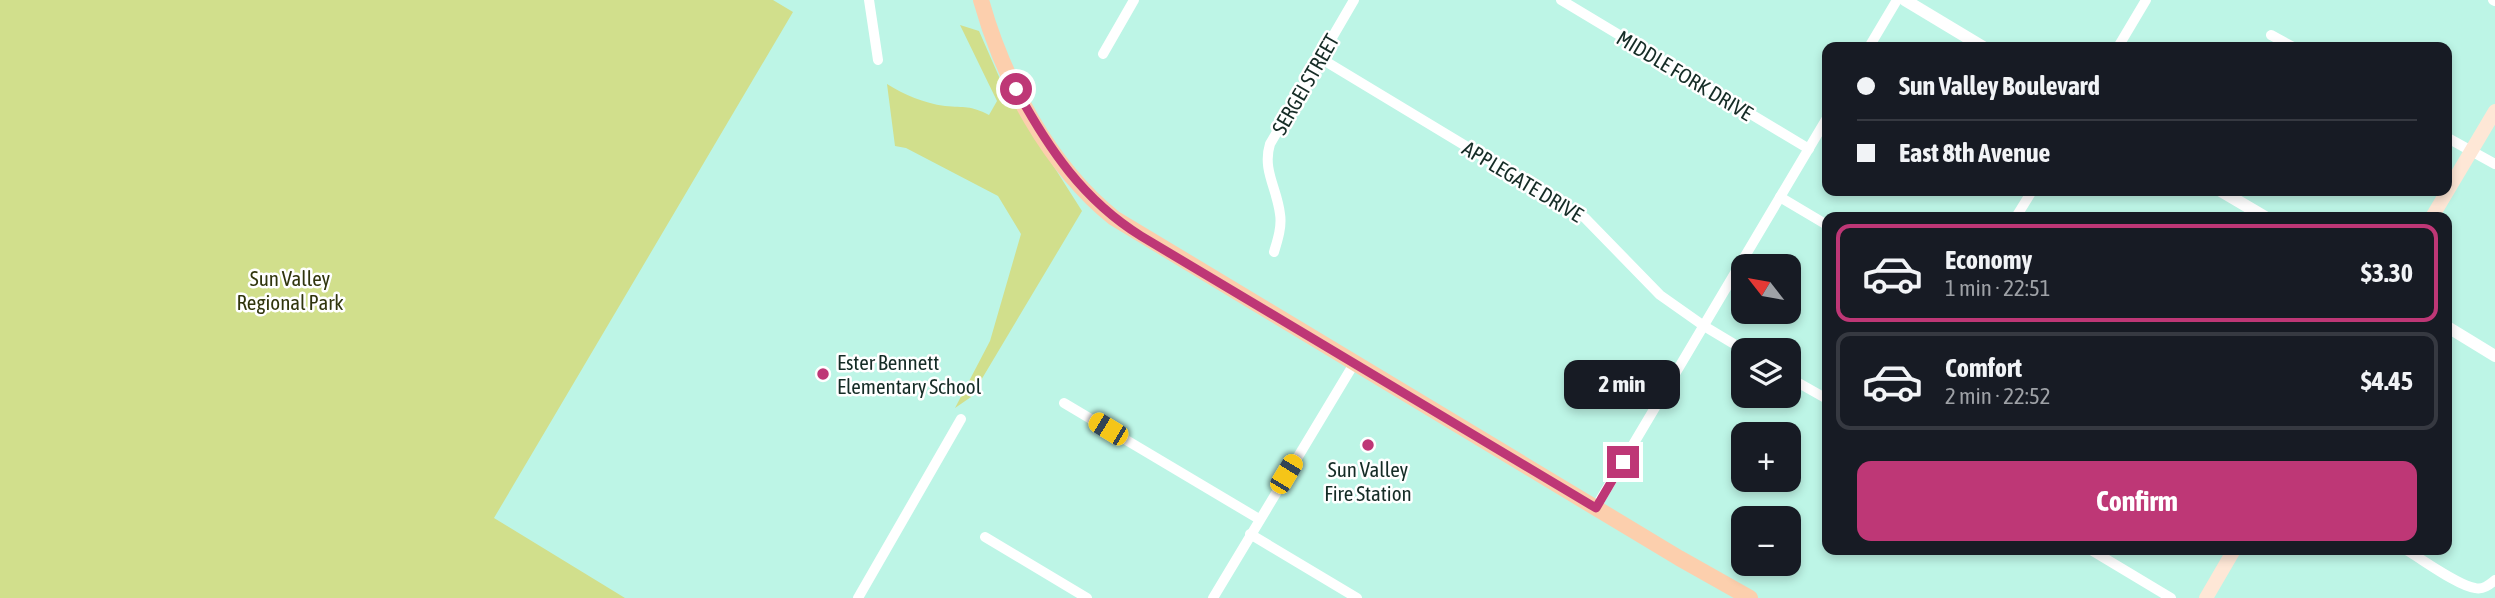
<!DOCTYPE html>
<html lang="en">
<head>
<meta charset="utf-8">
<style>
	:root { --surface:#171b24; --page:#242831; --text:#f1f3f6; --muted:#9ea1a6; --line:#363941; --accent:#be3776 }
	body { margin:0; font-family:"Asap Condensed",sans-serif; background:var(--page); color:var(--text); height:100vh; display:flex; flex-direction:column; font-size:26px; white-space:nowrap }
	* { box-sizing:border-box; margin:0 }
	p { font-size:23px; color:var(--muted) }
	.icon { flex:none; width:38px; height:38px; fill:none; stroke:currentColor; stroke-width:2; stroke-linecap:round; stroke-linejoin:round }
	.map { position:relative; flex:1; overflow:hidden }
	.sheet { position:absolute; left:1822px; top:212px; width:630px; height:343px; display:flex; flex-direction:column; background:var(--surface); border-radius:14px; box-shadow:0 4px 10px #0003 }
	.sheet>* { flex:none }
	.top-card { position:absolute; left:1822px; top:42px; width:630px; height:154px; border-radius:14px; box-shadow:0 4px 10px #0003; display:grid; align-content:center; height:154px; padding:0 35px; background:var(--surface) }
	.needle { width:46px; rotate:301deg }
	.buttons { position:absolute; left:1731px; top:254px; display:grid; gap:14px }
	.buttons a { display:grid; place-items:center; width:70px; height:70px; border-radius:14px; background:var(--surface); box-shadow:0 4px 10px #0003; font-size:35px }
	.end { position:absolute; width:32px; height:32px; margin:-16px; border:9px solid #be3776; background:#fff; box-shadow:0 0 0 4px #fff }
	.from { border-radius:50% }
	.bubble { position:absolute; height:49px; border-radius:14px; background:var(--surface); box-shadow:0 4px 10px #0003; font-size:23px; font-weight:700; line-height:49px; text-align:center }
	.car { position:absolute; width:21px; height:42px; margin:-21px -10px; border-radius:9px; box-shadow:0 0 5px 2px #0007; background:linear-gradient(#f5c518 24%,#345 0 40%,#f5c518 0 76%,#345 0 86%,#f5c518 0) }
	.top-card b { display:flex; align-items:center; gap:24px; height:66px; font-size:26px }
	.top-card b+b { border-top:2px solid var(--line) }
	.top-card i { width:18px; height:18px; background:var(--text) }
	ul { padding:12px 0 0; list-style:none }
	li { display:flex; align-items:center; gap:21px; height:98px; margin:0 14px 10px; padding:0 21px; border:4px solid var(--line); border-radius:14px }
	li div { flex:1 }
	li b { display:block; font-size:26px }
	li em { font-style:normal; font-weight:700 }
	li.current { border-color:var(--accent) }
	li>.icon { width:63px; height:63px; stroke-width:1.5 }
	.cta { display:flex; gap:14px; margin-top:auto; padding:14px 35px }
	.cta a { flex:1; height:80px; border-radius:14px; background:var(--accent); color:#fff; font-size:28px; font-weight:700; line-height:80px; text-align:center }
	.map>svg:first-child { display:block }
	.green { fill:#d1df8c }
	.lines { fill:none; stroke-linecap:round; stroke-linejoin:round }
	.minor { stroke:#fff; stroke-width:10 }
	.tertiary { stroke:#fff; stroke-width:12 }
	.secondary { stroke:#fee7d6; stroke-width:14 }
	.primary { stroke:#fccfad; stroke-width:16 }
	.route { stroke:#be3776; stroke-width:9 }
	.poi-dot { fill:#be3776; stroke:#fff; stroke-width:2.5 }
	.labels { text-anchor:middle; dominant-baseline:central; stroke-width:5; stroke-linejoin:round; paint-order:stroke }
	.street-label { font-size:21px; fill:#152c26; stroke:#fff }
	.park-label { font-size:21px; fill:#30350d; stroke:#fff }
	.poi-label { font-size:21px; fill:#152c26; stroke:#fff; text-anchor:start }
</style>
</head>
<body>
<div class="map">
<svg width="2495" height="598" viewBox="0 0 2495 598">
	<rect width="100%" height="100%" fill="#bdf5e6"/>
	<g class="green">
		<polygon points="0,0 773,0 793,12 494,518 625,598 0,598"/>
		<path d="M960,25L979,31L1004,88L1082,211L971,397L955,408L990,341L1021,234L998,196L906,148L895,146L887,84C905,95 923,103 945,106C965,108 970,105 989,115L997,101Z"/>
	</g>
	<g class="lines">
		<g class="minor">
			<polyline points="869,0 878,60"/>
			<polyline points="1561,0 1809,149"/>
			<polyline points="2493,0 2495,1"/>
			<polyline points="2271,35 2293,47"/>
			<polyline points="1869,47 1897,0"/>
			<polyline points="2118,47 2146,0"/>
			<polyline points="1103,54 1134,0"/>
			<polyline points="1320,58 1585,218 1660,295 1704,326 1744,350"/>
			<polyline points="2446,137 2495,164"/>
			<polyline points="1780,197 1827,225"/>
			<polyline points="2016,217 2032,191"/>
			<path d="M1274,252C1278,239 1282,226 1280,214C1277,188 1262,170 1270,144L1354,0"/>
			<polyline points="1788,377 1827,399"/>
			<polyline points="1064,403 1259,519"/>
			<polyline points="1596,507 1827,118"/>
			<polyline points="1250,534 1357,598"/>
			<polyline points="985,537 1087,598"/>
			<polyline points="2091,550 2171,598"/>
			<path d="M2406,550C2422,559 2458,586 2475,588C2483,590 2489,585 2495,580"/>
			<polyline points="858,598 961,419"/>
			<polyline points="1213,598 1355,362"/>
		</g>
		<g class="tertiary">
			<polyline points="1905,0 1983,47"/>
			<polyline points="2221,191 2265,217"/>
			<polyline points="2446,326 2495,356"/>
		</g>
		<g class="secondary">
			<polyline points="2432,217 2495,111"/>
			<polyline points="2206,598 2234,550"/>
		</g>
		<path class="primary" d="M981,0C1003,79 1049,166 1114,218L1679,558L1750,598"/>
	</g>
	<g class="lines">
		<path class="route" d="M1016,89C1048,148 1083,200 1141,236L1596,508L1623,462"/>
	</g>
	<g class="poi-dot">
		<circle cx="823" cy="374" r="7"/>
		<circle cx="1368" cy="445" r="7"/>
	</g>
	<g class="labels">
		<g class="street-label">
			<text transform="translate(1685 75) rotate(31)">MIDDLE FORK DRIVE</text>
			<text transform="translate(1305 84) rotate(-60)">SERGEI STREET</text>
			<text transform="translate(1523 181) rotate(31)">APPLEGATE DRIVE</text>
		</g>
		<g class="park-label">
			<text x="290" y="278">Sun Valley<tspan x="290" dy="24">Regional Park</tspan></text>
		</g>
		<g class="poi-label">
			<text x="837" y="362">Ester Bennett<tspan x="837" dy="24">Elementary School</tspan></text>
			<text x="1368" y="469" text-anchor="middle">Sun Valley<tspan x="1368" dy="24">Fire Station</tspan></text>
		</g>
	</g>
</svg>
<div class="buttons">
<a><svg class="needle" viewBox="-14 -14 28 28"><path d="M0-13l5 13h-10z" fill="#e53935"/><path d="M0 13l5-13h-10z" fill="#9ea1a6"/></svg></a>
<a><svg class="icon" aria-label="layers" viewBox="0 0 24 24"><path d="M12 4l9 5-9 5-9-5zM3 14l9 5 9-5"/></svg></a>
<a>+</a>
<a>−</a>
</div>
<i class="end from" style="left:1016px;top:89px"></i>
<i class="end" style="left:1623px;top:462px"></i>
<div class="bubble" style="left:1564px;top:360px;width:116px">2 min</div>
<i class="car" style="left:1108px;top:429px;rotate:301deg"></i>
<i class="car" style="left:1286px;top:474px;rotate:31deg"></i>
<div class="top-card">
<b><i class="from"></i>Sun Valley Boulevard</b>
<b><i></i>East 8th Avenue</b>
</div>
<section class="sheet">
<ul>
<li class="current"><svg class="icon" aria-label="car" viewBox="0 0 24 24"><path d="M5 17H2v-5l4-1 3-4h7l3 4 3 1v5h-3M9 17h6M6 11h13"/><circle cx="7" cy="17" r="2"/><circle cx="17" cy="17" r="2"/></svg><div><b>Economy</b><p>1 min · 22:51</p></div><em>$3.30</em></li>
<li><svg class="icon" aria-label="car" viewBox="0 0 24 24"><path d="M5 17H2v-5l4-1 3-4h7l3 4 3 1v5h-3M9 17h6M6 11h13"/><circle cx="7" cy="17" r="2"/><circle cx="17" cy="17" r="2"/></svg><div><b>Comfort</b><p>2 min · 22:52</p></div><em>$4.45</em></li>
</ul>
<div class="cta"><a>Confirm</a></div>
</section>
</div>
</body>
</html>
